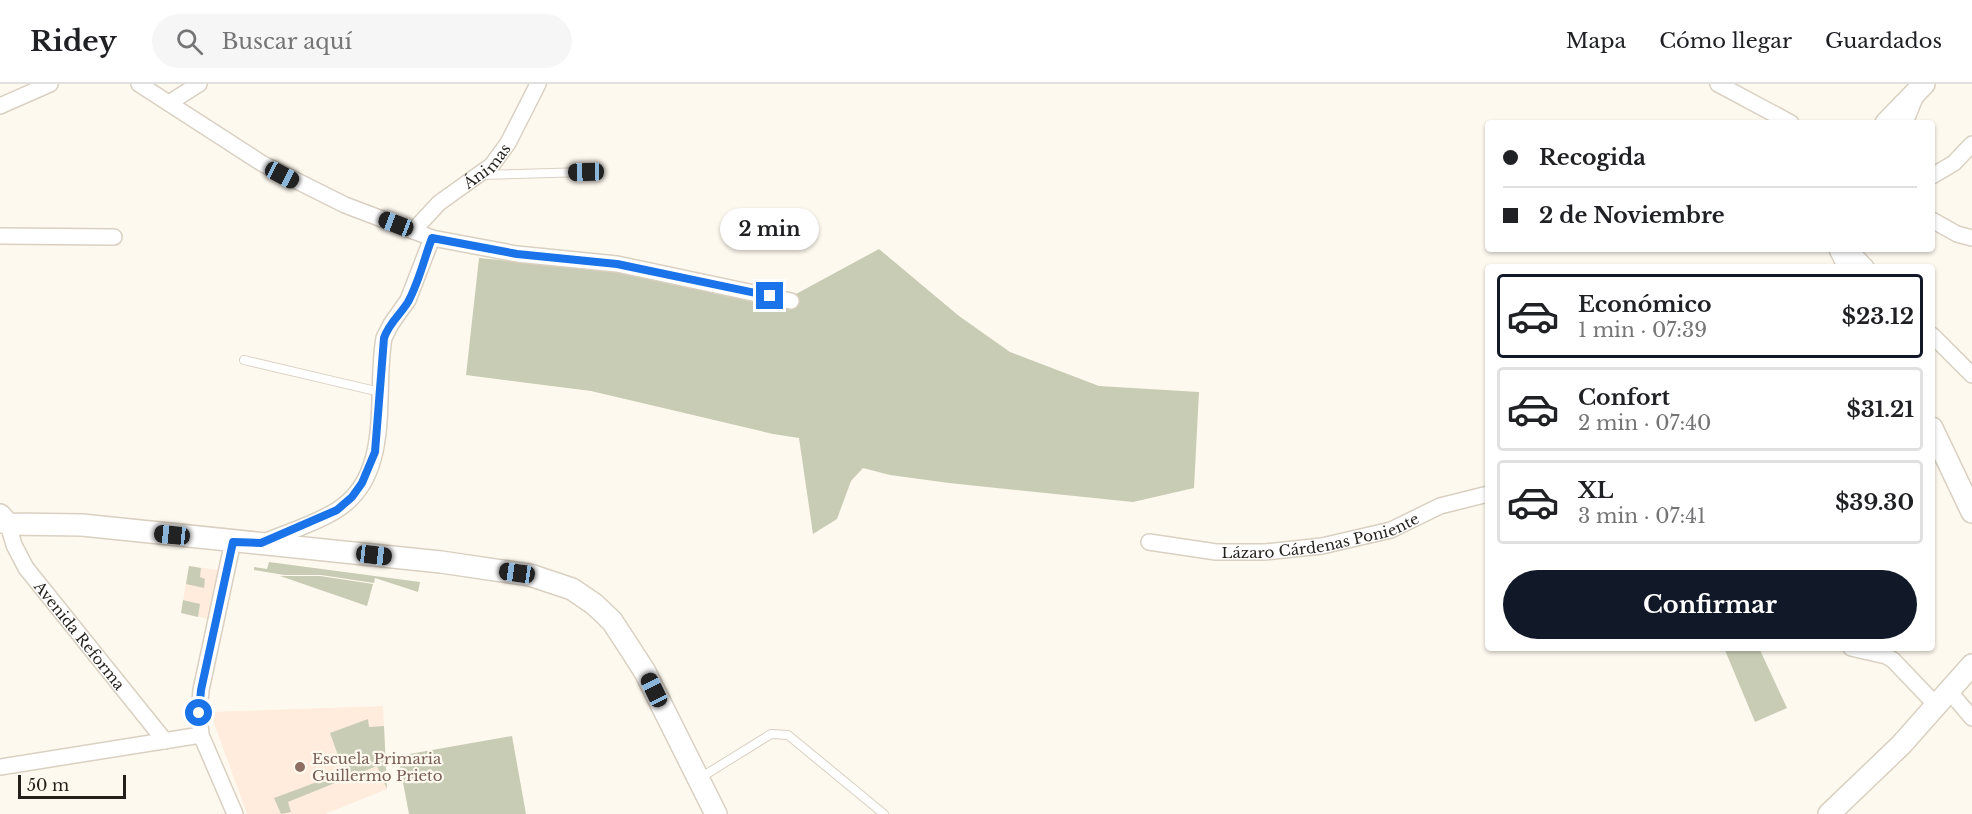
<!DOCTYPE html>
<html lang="es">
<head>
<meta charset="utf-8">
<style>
	:root { --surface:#fff; --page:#f6f6f6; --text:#202124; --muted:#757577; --line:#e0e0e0; --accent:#111827 }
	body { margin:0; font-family:"Libre Baskerville",serif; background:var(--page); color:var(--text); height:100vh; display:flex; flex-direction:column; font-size:22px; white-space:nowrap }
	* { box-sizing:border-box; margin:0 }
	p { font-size:20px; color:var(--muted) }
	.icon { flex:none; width:33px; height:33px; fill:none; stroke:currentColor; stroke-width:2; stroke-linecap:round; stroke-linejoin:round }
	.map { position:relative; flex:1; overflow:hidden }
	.details { position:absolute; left:1485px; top:180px; width:450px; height:387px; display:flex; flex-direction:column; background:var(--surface); border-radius:6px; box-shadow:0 2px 4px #0004 }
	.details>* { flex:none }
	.guide { position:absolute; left:1485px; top:36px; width:450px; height:132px; border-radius:6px; box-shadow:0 2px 4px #0004; display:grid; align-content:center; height:132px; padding:0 18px; background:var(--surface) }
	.scale { position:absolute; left:18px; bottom:15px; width:108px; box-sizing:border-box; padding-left:6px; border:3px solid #231f1a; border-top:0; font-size:16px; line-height:21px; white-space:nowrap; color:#231f1a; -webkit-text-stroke:4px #fef9ef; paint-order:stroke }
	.end { position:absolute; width:27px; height:27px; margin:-14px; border:8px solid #1a73e8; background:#fff; box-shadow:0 0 0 3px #fff }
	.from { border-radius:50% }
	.bubble { position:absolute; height:42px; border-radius:21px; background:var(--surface); box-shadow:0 2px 4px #0004; font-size:20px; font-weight:700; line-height:42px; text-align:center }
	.car { position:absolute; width:18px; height:36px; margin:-18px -9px; border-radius:8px; box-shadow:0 0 4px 2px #0007; background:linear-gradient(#222 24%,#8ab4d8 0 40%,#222 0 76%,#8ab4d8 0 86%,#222 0) }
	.guide b { display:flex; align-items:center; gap:21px; height:57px; font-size:22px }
	.guide b+b { border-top:2px solid var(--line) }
	.guide i { width:15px; height:15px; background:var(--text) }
	ul { padding:10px 0 0; list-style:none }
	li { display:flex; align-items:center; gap:18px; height:84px; margin:0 12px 9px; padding:0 6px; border:3px solid var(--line); border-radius:6px }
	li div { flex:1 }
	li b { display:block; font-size:22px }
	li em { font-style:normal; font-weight:700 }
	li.active { border-color:var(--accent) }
	li>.icon { width:54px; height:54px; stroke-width:1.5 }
	.button { display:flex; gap:12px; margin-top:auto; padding:12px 18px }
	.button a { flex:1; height:69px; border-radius:36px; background:var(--accent); color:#fff; font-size:24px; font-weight:700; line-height:69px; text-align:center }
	header { display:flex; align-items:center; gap:36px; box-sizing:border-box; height:84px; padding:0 30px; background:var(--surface); border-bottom:2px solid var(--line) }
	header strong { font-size:28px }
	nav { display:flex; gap:33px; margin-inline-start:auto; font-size:21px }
	.search { width:420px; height:54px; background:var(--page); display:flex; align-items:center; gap:15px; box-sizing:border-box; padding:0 21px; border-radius:33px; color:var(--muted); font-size:22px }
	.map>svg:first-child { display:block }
	.education { fill:#ffecdc }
	.green { fill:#c9ccb4 }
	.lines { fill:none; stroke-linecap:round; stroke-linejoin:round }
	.service-casing { stroke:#d9d0c1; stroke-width:10 }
	.minor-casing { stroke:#d9d0c1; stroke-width:18 }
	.secondary-casing { stroke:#d9d0c1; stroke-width:24 }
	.service { stroke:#fff; stroke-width:8 }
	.minor { stroke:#fff; stroke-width:15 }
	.secondary { stroke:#fff; stroke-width:21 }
	.route { stroke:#1a73e8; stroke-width:8 }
	.education-dot { fill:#8d6e63; stroke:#fef9ef; stroke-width:2 }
	.labels { text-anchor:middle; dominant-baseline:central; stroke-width:4.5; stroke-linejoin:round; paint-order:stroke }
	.street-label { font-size:15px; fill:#231f1a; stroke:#fef9ef }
	.education-label { font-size:15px; fill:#785e54; stroke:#fef9ef; text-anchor:start }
</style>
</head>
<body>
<header>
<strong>Ridey</strong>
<div class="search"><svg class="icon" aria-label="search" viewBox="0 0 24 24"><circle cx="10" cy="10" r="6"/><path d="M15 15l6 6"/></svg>Buscar aquí</div>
<nav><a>Mapa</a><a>Cómo llegar</a><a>Guardados</a></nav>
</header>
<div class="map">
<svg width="1972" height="730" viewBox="0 0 1972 730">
	<rect width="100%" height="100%" fill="#fef9ef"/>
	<g class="education">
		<polygon points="189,482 224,487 213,536 181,529"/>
		<polygon points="383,622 387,705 325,730 247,730 210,628"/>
	</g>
	<g class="green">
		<polygon points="879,165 959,232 1010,268 1099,302 1199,308 1194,404 1133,418 949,399 890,391 863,384 851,397 837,435 813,450 799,354 773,350 591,307 466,291 479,174 613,187 789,224 796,210"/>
		<polygon points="269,478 420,498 418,508 375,494 374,499 321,491 284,491 254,486 254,483 267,485"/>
		<polygon points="189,482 201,484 200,493 205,495 204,504 186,500"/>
		<polygon points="280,492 320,492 373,500 367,522"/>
		<polygon points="183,516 200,520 198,533 181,529"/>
		<polygon points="1724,564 1759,564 1787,624 1755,638"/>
		<polygon points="368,635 369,643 384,642 387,705 377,682 288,718 291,728 281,730 274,714 344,688 330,649"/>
		<polygon points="512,652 526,730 409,730 398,672"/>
	</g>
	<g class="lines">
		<defs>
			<g id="service">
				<polyline points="482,91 586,88"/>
				<polyline points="244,276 380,308"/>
				<polyline points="700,694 771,650 788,651 884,730"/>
			</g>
			<g id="minor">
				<polyline points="139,0 263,80 345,121 432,154 517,170 617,180 791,217"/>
				<polyline points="1718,0 1791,39"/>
				<polyline points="169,19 199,0"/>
				<polyline points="0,22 50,0"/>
				<polyline points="1905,39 1915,14"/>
				<polyline points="1932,92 1954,79 1972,60"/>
				<polyline points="1932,136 1957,150 1972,154"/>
				<path id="s1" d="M413,147L439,119L492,81L508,59L538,0"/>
				<polyline points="0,152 114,153"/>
				<polyline points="1849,165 1866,183"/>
				<polyline points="1932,251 1972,291"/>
				<path id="s2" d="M0,441L8,440L14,461L26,484L165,657"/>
				<polyline points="233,457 201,606 199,629 201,651 235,730"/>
				<path d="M264,458C288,448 315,440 337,426C394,390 374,310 384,254L391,240L408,216L432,154"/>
				<path id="s3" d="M1149,458L1216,468H1265L1322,462L1391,446L1440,422L1488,410"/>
				<polyline points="1851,564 1886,572 1893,576 1936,621"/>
				<polyline points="1950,608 1972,634"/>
				<polyline points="0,683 201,651"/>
			</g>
			<g id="secondary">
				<polyline points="1886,39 1924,0"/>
				<polyline points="1840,165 1849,183"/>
				<polyline points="1932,344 1972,428"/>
				<polyline points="0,431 8,440 82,441 441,478 530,491 572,505 594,520 612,537 629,563 645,588 716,730"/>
				<polyline points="1829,730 1901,661 1972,581"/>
			</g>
		</defs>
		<use href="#service" class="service-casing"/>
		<use href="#minor" class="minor-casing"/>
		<use href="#secondary" class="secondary-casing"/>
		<use href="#service" class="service"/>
		<use href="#minor" class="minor"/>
		<use href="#secondary" class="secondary"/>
	</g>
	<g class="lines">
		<path class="route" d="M199,629L201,606L233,458L261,459L337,426L352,413L362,399L375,368L384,254C389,239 400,231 408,218C419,198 424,175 432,154L517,170L617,180L770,212"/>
	</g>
	<circle class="education-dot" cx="300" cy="683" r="6"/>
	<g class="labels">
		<g class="street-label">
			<text stroke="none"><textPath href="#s1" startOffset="99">Ánimas</textPath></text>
			<text stroke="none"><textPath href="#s3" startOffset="174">Lázaro Cárdenas Poniente</textPath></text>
			<text stroke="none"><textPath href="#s2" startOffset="142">Avenida Reforma</textPath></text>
		</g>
		<g class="education-label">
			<text x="312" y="674">Escuela Primaria<tspan x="312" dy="17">Guillermo Prieto</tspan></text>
		</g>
	</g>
</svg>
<div class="scale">50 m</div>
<i class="end from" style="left:199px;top:629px"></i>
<i class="end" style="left:770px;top:212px"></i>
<div class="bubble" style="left:720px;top:124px;width:99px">2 min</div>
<i class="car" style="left:586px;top:88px;rotate:269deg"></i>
<i class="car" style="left:282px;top:91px;rotate:118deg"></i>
<i class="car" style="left:396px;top:140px;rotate:291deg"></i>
<i class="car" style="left:172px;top:451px;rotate:276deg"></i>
<i class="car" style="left:374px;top:471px;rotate:97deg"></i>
<i class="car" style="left:517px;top:489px;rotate:278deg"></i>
<i class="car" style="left:654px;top:606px;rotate:334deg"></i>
<div class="guide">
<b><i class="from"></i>Recogida</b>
<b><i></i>2 de Noviembre</b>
</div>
<section class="details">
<ul>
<li class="active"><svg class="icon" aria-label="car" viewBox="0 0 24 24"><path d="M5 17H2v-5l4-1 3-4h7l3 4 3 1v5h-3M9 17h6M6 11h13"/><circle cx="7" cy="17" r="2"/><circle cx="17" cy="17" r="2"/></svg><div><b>Económico</b><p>1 min · 07:39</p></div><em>$23.12</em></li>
<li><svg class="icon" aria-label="car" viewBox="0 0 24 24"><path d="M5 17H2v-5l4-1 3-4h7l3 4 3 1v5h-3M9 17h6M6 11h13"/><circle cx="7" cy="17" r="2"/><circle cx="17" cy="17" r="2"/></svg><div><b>Confort</b><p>2 min · 07:40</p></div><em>$31.21</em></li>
<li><svg class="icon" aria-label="car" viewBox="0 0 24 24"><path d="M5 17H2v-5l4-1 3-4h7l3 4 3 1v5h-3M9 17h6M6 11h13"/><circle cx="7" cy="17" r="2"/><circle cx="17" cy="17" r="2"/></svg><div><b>XL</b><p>3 min · 07:41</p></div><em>$39.30</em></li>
</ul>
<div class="button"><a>Confirmar</a></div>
</section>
</div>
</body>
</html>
